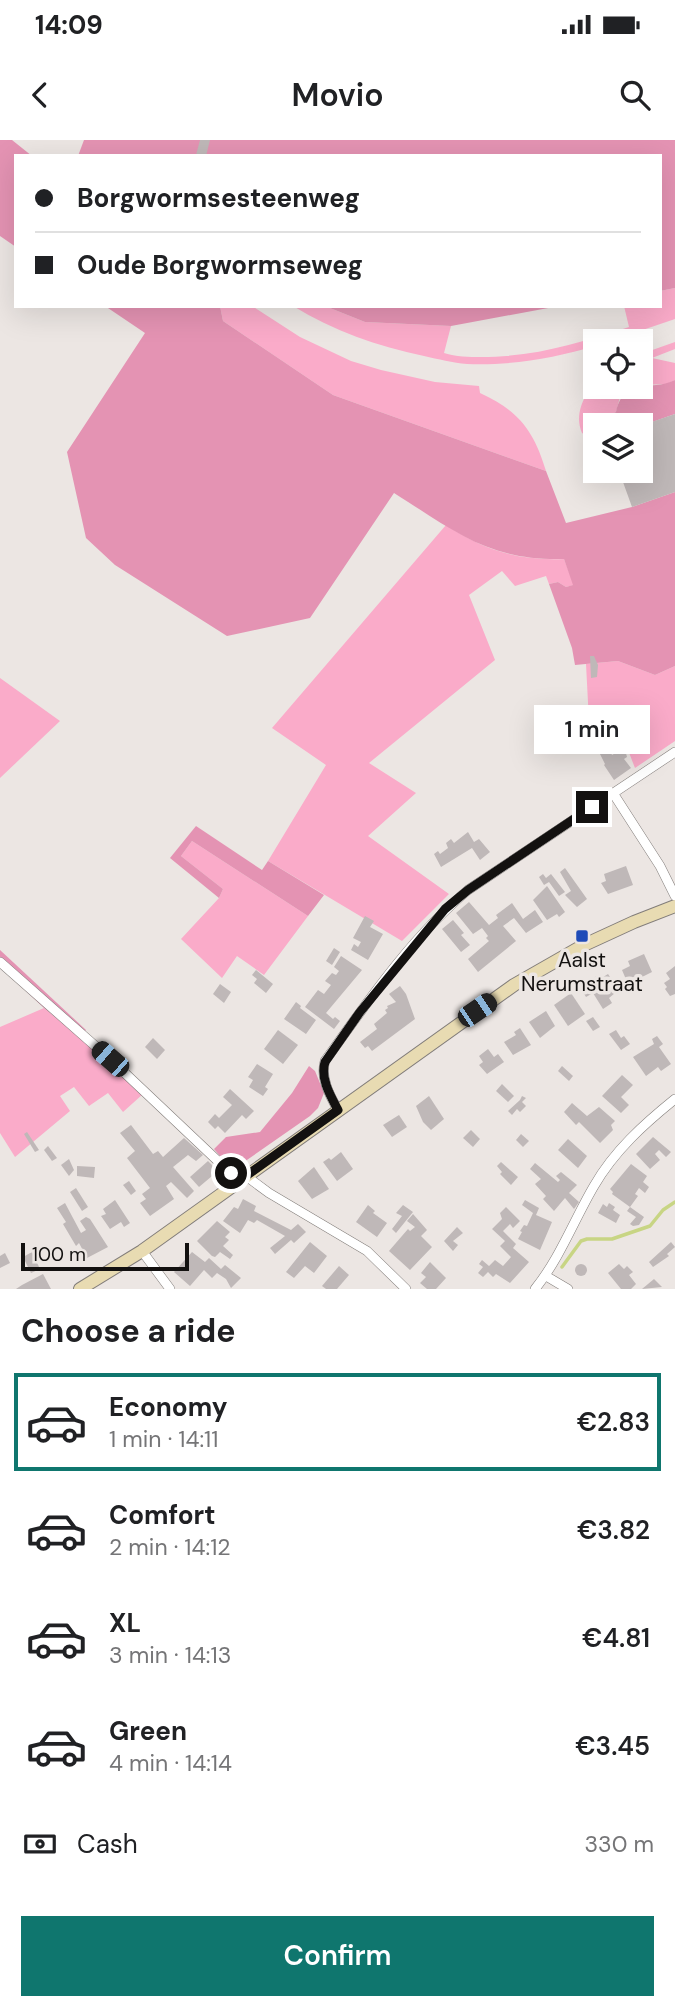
<!DOCTYPE html>
<html lang="en">
<head>
<meta charset="utf-8">
<style>
	:root { --surface:#fff; --page:#f6f6f6; --text:#202124; --muted:#757577; --line:#e0e0e0; --accent:#0f766e }
	body { margin:0; font-family:"DM Sans",sans-serif; background:var(--page); color:var(--text); height:100vh; display:flex; flex-direction:column; font-size:26px; white-space:nowrap }
	* { box-sizing:border-box; margin:0 }
	p { font-size:23px; color:var(--muted) }
	.icon { flex:none; width:38px; height:38px; fill:none; stroke:currentColor; stroke-width:2; stroke-linecap:round; stroke-linejoin:round }
	.map { position:relative; height:1149px; overflow:hidden }
	.drawer { display:flex; flex-direction:column; background:var(--surface); flex:1 }
	.drawer>* { flex:none }
	.guide { position:absolute; left:14px; top:14px; width:648px; height:154px; border-radius:0px; box-shadow:0 7px 28px #0002; display:grid; align-content:center; height:154px; padding:0 21px; background:var(--surface) }
	.controls { position:absolute; left:583px; top:189px; display:grid; gap:14px }
	.controls a { display:grid; place-items:center; width:70px; height:70px; border-radius:0px; background:var(--surface); box-shadow:0 7px 28px #0002; font-size:35px }
	.scale { position:absolute; left:21px; bottom:18px; width:168px; box-sizing:border-box; padding-left:7px; border:4px solid #131110; border-top:0; font-size:19px; line-height:24px; white-space:nowrap; color:#131110; -webkit-text-stroke:5px #ece6e3; paint-order:stroke }
	.end { position:absolute; width:32px; height:32px; margin:-16px; border:9px solid #131110; background:#fff; box-shadow:0 0 0 4px #fff }
	.from { border-radius:50% }
	.bubble { position:absolute; height:49px; border-radius:0px; background:var(--surface); box-shadow:0 7px 28px #0002; font-size:23px; font-weight:600; line-height:49px; text-align:center }
	.car { position:absolute; width:21px; height:42px; margin:-21px -10px; border-radius:9px; box-shadow:0 0 5px 2px #0007; background:linear-gradient(#222 24%,#8ab4d8 0 40%,#222 0 76%,#8ab4d8 0 86%,#222 0) }
	.guide b { display:flex; align-items:center; gap:24px; height:66px; font-size:26px }
	.guide b+b { border-top:2px solid var(--line) }
	.guide i { width:18px; height:18px; background:var(--text) }
	ul { padding:0; list-style:none }
	li { display:flex; align-items:center; gap:21px; height:98px; margin:0 14px 10px; padding:0 7px; border:4px solid transparent; border-radius:0px }
	li div { flex:1 }
	li b { display:block; font-size:26px }
	li em { font-style:normal; font-weight:600 }
	li.current { border-color:var(--accent) }
	li>.icon { width:63px; height:63px; stroke-width:1.5 }
	h2 { padding:0 21px; font-size:32px; line-height:84px }
	.pay { display:flex; align-items:center; gap:18px; height:77px; padding:0 21px; font-size:26px }
	.pay p { margin-inline-start:auto }
	.primary-button { display:flex; gap:14px; margin-top:auto; padding:14px 21px }
	.primary-button a { flex:1; height:80px; border-radius:0px; background:var(--accent); color:#fff; font-size:28px; font-weight:600; line-height:80px; text-align:center }
	.status { display:flex; justify-content:space-between; align-items:center; height:49px; padding:0 35px; background:var(--surface); direction:ltr }
	.status svg { height:19px; fill:currentColor }
	header { display:flex; justify-content:space-between; align-items:center; height:91px; padding:0 21px; background:var(--surface); font-size:32px; font-weight:600 }
	.map>svg:first-child { display:block }
	.green { fill:#faabc9 }
	.forest { fill:#e493b3 }
	.lines { fill:none; stroke-linecap:round; stroke-linejoin:round }
	.stream { stroke:#c8d584; stroke-width:3.5 }
	.building { fill:#bfb8b8 }
	.minor-casing { stroke:#827d7a; stroke-width:10 }
	.secondary-casing { stroke:#827d7a; stroke-width:14 }
	.minor { stroke:#fff; stroke-width:9 }
	.secondary { stroke:#e8dbb2; stroke-width:12 }
	.route { stroke:#131110; stroke-width:9 }
	.poi-dot { fill:#1f4bb8; stroke:#ece6e3; stroke-width:2.5 }
	.labels { text-anchor:middle; dominant-baseline:central; stroke-width:7; stroke-linejoin:round; paint-order:stroke }
	.poi-label { font-size:21px; fill:#131110; stroke:#ece6e3 }
</style>
</head>
<body>
<div class="status"><b>14:09</b><svg viewBox="0 0 49 12"><path d="M0 12V9h3v3zM5 12V6h3v6zM10 12V3h3v9zM15 12V0h3v12zM26 1h20v11H26zM47 4h2v5h-2z"/></svg></div>
<header><svg class="icon" aria-label="back" viewBox="0 0 24 24"><path d="M15 5l-7 7 7 7"/></svg>Movio<svg class="icon" aria-label="search" viewBox="0 0 24 24"><circle cx="10" cy="10" r="6"/><path d="M15 15l6 6"/></svg></header>
<div class="map">
<svg width="675" height="1149" viewBox="0 0 675 1149">
	<rect width="100%" height="100%" fill="#ece6e3"/>
	<g class="green">
		<path d="M675,148V179L610,201H595V206C555,218 509,226 467,224C453,223 438,219 424,216C377,206 334,191 293,166H325L365,182L451,186L444,213C456,217 469,217 481,217C536,217 578,203 629,187L624,166H660V151Z"/>
		<path d="M220,166H252L300,197L351,221L381,230L435,242L479,246L480,253C519,271 534,291 546,331L333,255L223,181Z"/>
		<polygon points="675,202 675,209 652,218 675,223 675,240 667,244 641,245 641,214"/>
		<path d="M595,241V247H635L620,257L616,272L604,279L600,285H595V301L582,293C574,273 584,257 595,241Z"/>
		<path d="M446,385C484,410 518,421 564,419L574,445L566,447L558,442L549,444L546,436L515,446L502,431L469,455L495,520L369,623L416,653L368,696L449,754L402,801L268,721L326,625L272,588Z"/>
		<polygon points="618,521 655,535 675,526 675,601 635,628 619,587 590,601 586,524"/>
		<polygon points="0,538 60,581 0,638"/>
		<polygon points="192,701 308,776 264,835 237,816 222,838 181,799 219,758 223,749 181,716"/>
		<polygon points="44,868 80,897 143,954 123,972 108,953 89,966 74,947 60,956 70,971 15,1017 0,993 0,887"/>
	</g>
	<g class="forest">
		<polygon points="0,0 12,0 32,16 16,16 16,107 0,96"/>
		<polygon points="84,0 675,0 675,148 660,151 660,16 78,16"/>
		<path d="M105,166H220L223,181L333,255L546,331L566,383L632,367L675,352V526L655,535L618,521L575,525L572,508L549,444L558,442L566,447L573,445L564,419C488,421 455,391 394,353L310,478L227,496L115,425L86,398L67,312L145,193Z"/>
		<polygon points="325,166 559,166 451,186 365,182"/>
		<path d="M675,240V274L641,286L600,285L604,279L616,272C626,233 649,253 675,240Z"/>
		<polygon points="196,686 262,730 268,721 324,755 308,776 192,701 181,716 223,749 219,758 170,718"/>
		<polygon points="0,810 86,890 80,897 44,868 0,827"/>
		<polygon points="309,926 315,931 324,953 318,968 310,976 244,1022 235,1027 227,1024 214,1009 226,997 260,992 292,953"/>
	</g>
	<g class="lines">
		<polyline class="stream" points="562,1127 581,1101 587,1099 612,1099 650,1086 663,1070 675,1062"/>
	</g>
	<g class="building">
		<polygon points="200,0 210,0 206,16 196,15"/>
		<polygon points="675,274 675,352 632,367 619,331 640,331 640,286"/>
		<polygon points="590,516 594,516 598,525 597,537 591,538"/>
		<polygon points="622,599 627,617 624,619 631,628 614,640 604,625 605,624 598,610 607,603 612,615 619,611 615,602"/>
		<polygon points="468,692 474,702 479,699 490,712 480,720 472,708 441,727 434,714 438,711 440,714 448,708 446,703 451,699 454,703"/>
		<polygon points="626,726 633,745 608,754 601,743 606,741 604,734"/>
		<polygon points="565,728 587,759 577,767 565,755 571,751 560,732"/>
		<polygon points="543,734 546,738 551,734 565,752 559,756 549,742 544,745 539,737"/>
		<polygon points="547,746 565,772 559,777 557,774 547,780 533,760"/>
		<polygon points="469,762 489,785 498,778 496,775 512,763 523,779 535,770 543,782 526,793 514,778 503,786 516,801 478,832 468,819 489,801 486,798 488,796 482,788 473,794 456,773"/>
		<polygon points="365,776 374,781 370,787 383,794 368,820 351,810 354,804 358,807 361,802 353,798"/>
		<polygon points="453,780 464,793 461,795 470,805 461,812 442,789"/>
		<polygon points="334,808 340,812 332,825 326,821"/>
		<polygon points="644,814 652,832 628,844 622,830 630,826 628,821"/>
		<polygon points="341,816 362,830 326,873 333,879 335,877 340,881 334,889 305,867 318,850 324,854 331,845 325,841 332,833 336,835 339,831 334,827"/>
		<polygon points="675,826 675,854 670,856 665,849 667,847 664,843 670,839 666,833"/>
		<polygon points="256,830 273,844 266,853 254,843 257,839 252,835"/>
		<polygon points="608,834 616,846 612,849 615,853 609,858 612,863 603,869 593,853 586,857 580,847 598,835 600,839"/>
		<polygon points="220,844 231,852 224,863 213,854"/>
		<polygon points="400,846 406,854 415,879 372,911 368,906 365,908 360,902 377,889 374,884 387,873 385,870 388,868 387,866 396,862 389,854"/>
		<polygon points="571,853 585,874 568,886 554,865"/>
		<polygon points="296,862 301,866 300,868 316,880 306,894 284,879"/>
		<polygon points="546,871 555,886 540,898 529,882"/>
		<polygon points="593,877 600,887 593,891 586,881"/>
		<polygon points="520,888 531,905 513,915 504,902 516,895 514,892"/>
		<polygon points="278,890 298,905 283,924 264,909"/>
		<polygon points="616,890 621,898 624,896 630,904 621,910 609,894"/>
		<polygon points="657,896 663,904 659,907 671,924 661,931 658,927 646,936 633,917 654,904 652,899"/>
		<polygon points="153,898 165,910 157,919 145,907"/>
		<polygon points="488,909 494,917 498,914 504,922 487,934 479,925 483,922 479,916"/>
		<polygon points="257,924 273,934 265,947 268,949 263,956 249,947 253,940 248,937"/>
		<polygon points="562,926 573,936 569,941 558,931"/>
		<polygon points="622,935 633,945 621,957 629,965 621,973 602,956"/>
		<polygon points="502,944 514,956 508,962 496,951"/>
		<polygon points="230,949 254,971 246,979 242,975 225,993 218,986 215,989 208,982 215,974 219,978 232,965 223,957"/>
		<polygon points="429,956 444,979 431,990 423,982 416,966"/>
		<polygon points="522,956 526,958 522,962 526,966 520,972 517,969 512,975 508,971 520,960"/>
		<polygon points="572,963 587,976 599,967 615,981 611,985 613,990 600,1003 579,982 576,985 564,972"/>
		<polygon points="399,975 407,987 392,997 383,985"/>
		<polygon points="131,985 153,1014 158,1011 163,1017 184,998 203,1015 196,1021 188,1015 173,1027 194,1051 187,1058 171,1042 166,1046 174,1059 150,1076 140,1063 146,1059 142,1054 150,1048 127,1018 135,1011 120,993"/>
		<polygon points="471,990 480,999 473,1007 463,998"/>
		<polygon points="27,992 39,1010 35,1012 24,994"/>
		<polygon points="521,994 529,1001 523,1007 516,1000"/>
		<polygon points="653,997 671,1012 666,1017 659,1010 655,1014 660,1020 650,1029 636,1014"/>
		<polygon points="568,999 587,1016 578,1028 558,1010"/>
		<polygon points="48,1006 57,1018 52,1021 44,1010"/>
		<polygon points="341,1012 353,1029 337,1041 323,1022 329,1018 331,1020"/>
		<polygon points="69,1019 74,1030 69,1036 61,1025"/>
		<polygon points="208,1021 218,1031 199,1047 190,1037"/>
		<polygon points="501,1022 518,1037 511,1045 500,1034 502,1032 497,1026"/>
		<polygon points="535,1023 558,1042 560,1040 556,1036 561,1032 577,1045 569,1053 579,1062 574,1069 565,1058 554,1071 543,1059 546,1056 535,1044 541,1039 530,1029"/>
		<polygon points="631,1024 647,1036 643,1042 649,1047 645,1053 639,1048 635,1054 638,1056 630,1067 612,1054 613,1052 610,1049"/>
		<polygon points="77,1026 95,1027 94,1038 77,1036"/>
		<polygon points="314,1027 329,1049 312,1059 298,1041"/>
		<polygon points="129,1041 136,1051 131,1055 123,1045"/>
		<polygon points="76,1048 88,1067 82,1071 70,1052"/>
		<polygon points="243,1059 256,1066 254,1071 291,1090 298,1084 306,1092 294,1103 291,1100 275,1114 270,1108 285,1096 257,1080 254,1083 248,1080 240,1093 223,1081 234,1067 238,1069"/>
		<polygon points="115,1060 130,1083 124,1087 121,1082 110,1089 101,1076 106,1074 103,1069"/>
		<polygon points="525,1060 539,1068 536,1075 552,1082 540,1110 518,1099 522,1092 520,1091 524,1085 527,1086 533,1073 522,1065"/>
		<polygon points="65,1063 81,1093 86,1090 80,1081 86,1077 90,1079 108,1107 87,1118 79,1103 76,1106 63,1084 66,1082 57,1068"/>
		<polygon points="609,1063 615,1067 613,1070 620,1075 616,1083 598,1073 603,1064 607,1067"/>
		<polygon points="368,1065 375,1071 373,1073 387,1083 377,1097 356,1082"/>
		<polygon points="403,1065 413,1072 396,1093 392,1089 402,1076 396,1073"/>
		<polygon points="506,1067 520,1081 513,1088 510,1084 503,1091 516,1104 513,1108 529,1122 510,1143 496,1134 493,1137 488,1132 483,1137 478,1133 483,1127 479,1124 482,1120 489,1126 495,1120 503,1126 511,1117 500,1106 505,1101 492,1089 502,1079 500,1073"/>
		<polygon points="630,1067 644,1077 639,1085 633,1086 630,1084 636,1077 627,1071"/>
		<polygon points="413,1074 427,1090 421,1096 432,1107 410,1130 389,1111 408,1089 410,1091 415,1087 407,1081"/>
		<polygon points="217,1081 230,1092 225,1097 229,1100 223,1106 233,1115 230,1119 220,1112 215,1117 212,1116 197,1101"/>
		<polygon points="457,1087 463,1093 453,1101 458,1105 453,1111 444,1101"/>
		<polygon points="310,1102 327,1116 314,1133 305,1126 294,1138 286,1132"/>
		<polygon points="671,1102 675,1107 667,1114 669,1116 653,1127 649,1122"/>
		<polygon points="32,1112 40,1129 31,1133 23,1117"/>
		<polygon points="192,1112 205,1122 209,1118 221,1129 225,1125 241,1138 231,1148 226,1139 217,1133 212,1138 204,1130 190,1146 174,1132"/>
		<polygon points="5,1113 10,1123 0,1128 0,1116"/>
		<polygon points="430,1122 446,1138 436,1149 427,1149 420,1143 426,1137 421,1133"/>
		<circle cx="581" cy="1130" r="6"/>
		<polygon points="619,1124 624,1129 627,1126 633,1132 629,1135 636,1144 631,1149 621,1149 608,1133"/>
		<polygon points="339,1126 349,1135 337,1149 326,1149 322,1146"/>
		<polygon points="43,1134 51,1149 16,1149 22,1145"/>
		<polygon points="654,1139 662,1147 642,1149"/>
	</g>
	<g class="lines">
		<defs>
			<g id="minor">
				<polyline points="613,653 660,726 675,756"/>
				<polyline points="0,822 110,919 239,1041"/>
				<path d="M338,970C330,956 320,938 325,921C368,861 411,798 468,750L675,612"/>
				<polyline points="246,1036 269,1053 367,1111 406,1149"/>
				<polyline points="142,1111 170,1149"/>
				<polyline points="546,1136 568,1149"/>
				<path d="M535,1149C560,1118 574,1080 594,1046C614,1011 644,984 675,959"/>
			</g>
			<polyline id="secondary" points="80,1149 142,1111 514,845 584,805 634,782 675,766"/>
		</defs>
		<use href="#minor" class="minor-casing"/>
		<use href="#secondary" class="secondary-casing"/>
		<use href="#minor" class="minor"/>
		<use href="#secondary" class="secondary"/>
	</g>
	<g class="lines">
		<path class="route" d="M231,1033L239,1041L338,970C330,955 320,938 325,922L360,872L445,769L468,750L592,667"/>
	</g>
	<rect class="poi-dot" x="575" y="789" width="14" height="14" rx="3.5"/>
	<g class="labels">
		<g class="poi-label">
			<text x="582" y="820">Aalst<tspan x="582" dy="24">Nerumstraat</tspan></text>
		</g>
	</g>
</svg>
<div class="controls">
<a><svg class="icon" aria-label="locate" viewBox="0 0 24 24"><circle cx="12" cy="12" r="6"/><path d="M12 2v4M12 18v4M2 12h4M18 12h4"/></svg></a>
<a><svg class="icon" aria-label="layers" viewBox="0 0 24 24"><path d="M12 4l9 5-9 5-9-5zM3 14l9 5 9-5"/></svg></a>
</div>
<div class="scale">100 m</div>
<i class="end from" style="left:231px;top:1033px"></i>
<i class="end" style="left:592px;top:667px"></i>
<div class="bubble" style="left:534px;top:565px;width:116px">1 min</div>
<i class="car" style="left:477px;top:870px;rotate:56deg"></i>
<i class="car" style="left:110px;top:919px;rotate:311deg"></i>
<div class="guide">
<b><i class="from"></i>Borgwormsesteenweg</b>
<b><i></i>Oude Borgwormseweg</b>
</div>
</div>
<section class="drawer">
<h2>Choose a ride</h2>
<ul>
<li class="current"><svg class="icon" aria-label="car" viewBox="0 0 24 24"><path d="M5 17H2v-5l4-1 3-4h7l3 4 3 1v5h-3M9 17h6M6 11h13"/><circle cx="7" cy="17" r="2"/><circle cx="17" cy="17" r="2"/></svg><div><b>Economy</b><p>1 min · 14:11</p></div><em>€2.83</em></li>
<li><svg class="icon" aria-label="car" viewBox="0 0 24 24"><path d="M5 17H2v-5l4-1 3-4h7l3 4 3 1v5h-3M9 17h6M6 11h13"/><circle cx="7" cy="17" r="2"/><circle cx="17" cy="17" r="2"/></svg><div><b>Comfort</b><p>2 min · 14:12</p></div><em>€3.82</em></li>
<li><svg class="icon" aria-label="car" viewBox="0 0 24 24"><path d="M5 17H2v-5l4-1 3-4h7l3 4 3 1v5h-3M9 17h6M6 11h13"/><circle cx="7" cy="17" r="2"/><circle cx="17" cy="17" r="2"/></svg><div><b>XL</b><p>3 min · 14:13</p></div><em>€4.81</em></li>
<li><svg class="icon" aria-label="car" viewBox="0 0 24 24"><path d="M5 17H2v-5l4-1 3-4h7l3 4 3 1v5h-3M9 17h6M6 11h13"/><circle cx="7" cy="17" r="2"/><circle cx="17" cy="17" r="2"/></svg><div><b>Green</b><p>4 min · 14:14</p></div><em>€3.45</em></li>
</ul>
<div class="pay"><svg class="icon" aria-label="cash" viewBox="0 0 24 24"><path d="M3 7h18v10H3z"/><circle cx="12" cy="12" r="2"/></svg>Cash<p>330 m</p></div>
<div class="primary-button"><a>Confirm</a></div>
</section>
</body>
</html>
